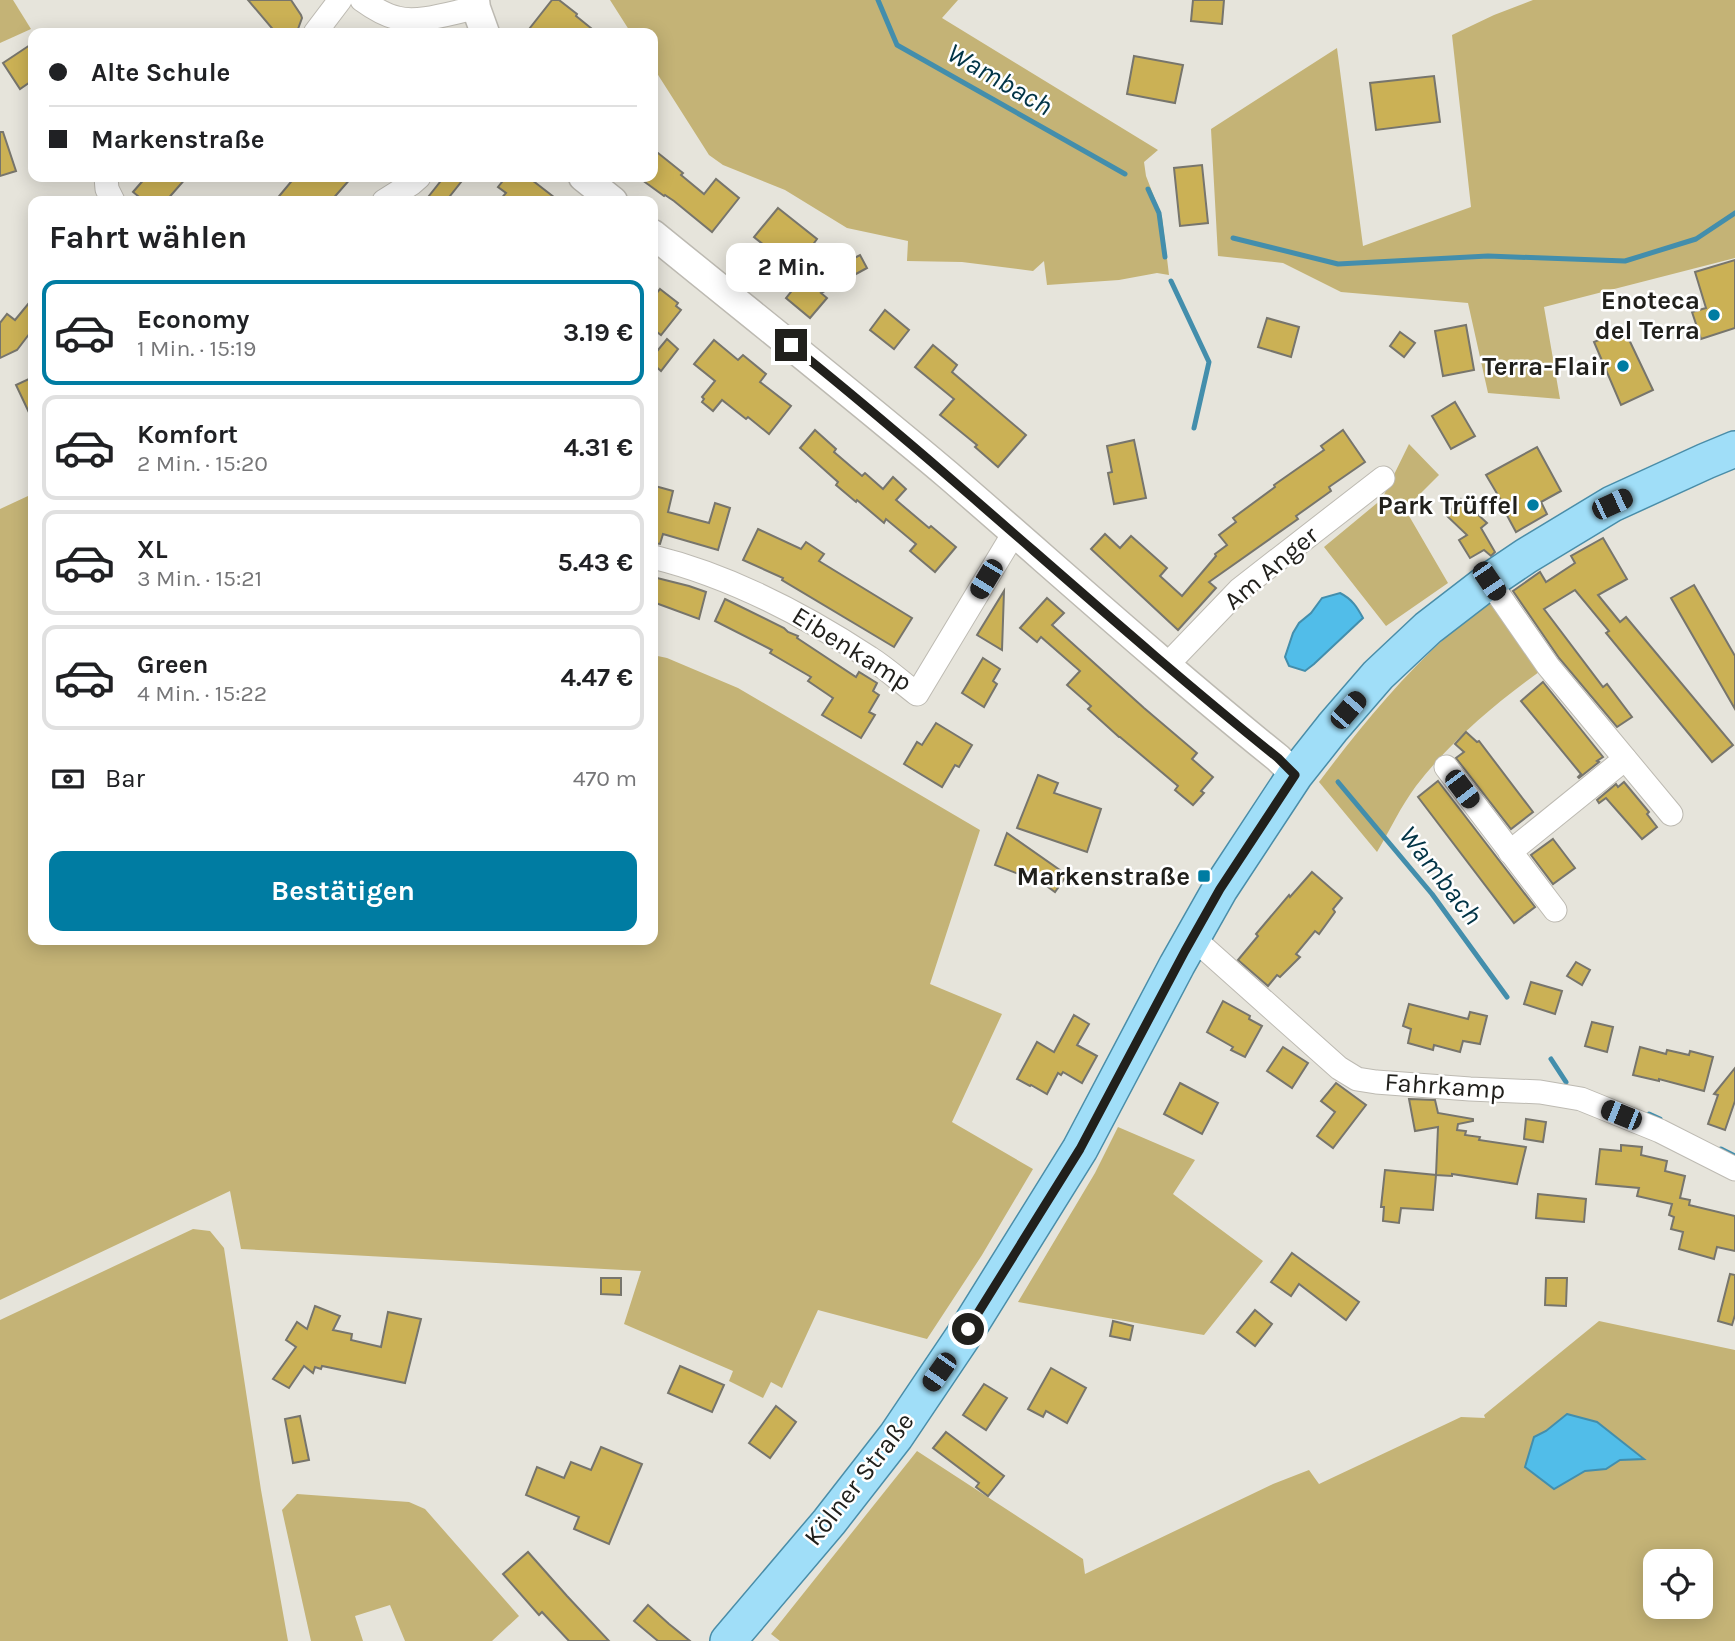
<!DOCTYPE html>
<html lang="de">
<head>
<meta charset="utf-8">
<style>
	:root { --surface:#fff; --page:#f2f2f2; --text:#202124; --muted:#757577; --line:#e0e0e0; --accent:#007ca2 }
	body { margin:0; font-family:Karla,sans-serif; background:var(--page); color:var(--text); height:100vh; display:flex; flex-direction:column; font-size:26px; white-space:nowrap }
	* { box-sizing:border-box; margin:0 }
	p { font-size:23px; color:var(--muted) }
	.icon { flex:none; width:38px; height:38px; fill:none; stroke:currentColor; stroke-width:2; stroke-linecap:round; stroke-linejoin:round }
	.map { position:relative; flex:1; overflow:hidden }
	.side { position:absolute; left:28px; top:196px; width:630px; height:749px; display:flex; flex-direction:column; background:var(--surface); border-radius:14px; box-shadow:0 4px 18px #0003 }
	.side>* { flex:none }
	.hud { position:absolute; left:28px; top:28px; width:630px; height:154px; border-radius:14px; box-shadow:0 4px 18px #0003; display:grid; align-content:center; height:154px; padding:0 21px; background:var(--surface) }
	.controls { position:absolute; left:1643px; top:1549px; display:grid; gap:14px }
	.controls a { display:grid; place-items:center; width:70px; height:70px; border-radius:14px; background:var(--surface); box-shadow:0 4px 18px #0003; font-size:35px }
	.end { position:absolute; width:32px; height:32px; margin:-16px; border:9px solid #21201c; background:#fff; box-shadow:0 0 0 4px #fff }
	.from { border-radius:50% }
	.bubble { position:absolute; height:49px; border-radius:14px; background:var(--surface); box-shadow:0 4px 18px #0003; font-size:23px; font-weight:700; line-height:49px; text-align:center }
	.car { position:absolute; width:21px; height:42px; margin:-21px -10px; border-radius:9px; box-shadow:0 0 5px 2px #0007; background:linear-gradient(#222 24%,#8ab4d8 0 40%,#222 0 76%,#8ab4d8 0 86%,#222 0) }
	.hud b { display:flex; align-items:center; gap:24px; height:66px; font-size:26px }
	.hud b+b { border-top:2px solid var(--line) }
	.hud i { width:18px; height:18px; background:var(--text) }
	ul { padding:0; list-style:none }
	li { display:flex; align-items:center; gap:21px; height:105px; margin:0 14px 10px; padding:0 7px; border:4px solid var(--line); border-radius:14px }
	li div { flex:1 }
	li b { display:block; font-size:26px }
	li em { font-style:normal; font-weight:700 }
	li.on { border-color:var(--accent) }
	li>.icon { width:63px; height:63px; stroke-width:1.5 }
	h2 { padding:0 21px; font-size:32px; line-height:84px }
	.pay { display:flex; align-items:center; gap:18px; height:77px; padding:0 21px; font-size:26px }
	.pay p { margin-inline-start:auto }
	.button { display:flex; gap:14px; margin-top:auto; padding:14px 21px }
	.button a { flex:1; height:80px; border-radius:14px; background:var(--accent); color:#fff; font-size:28px; font-weight:700; line-height:80px; text-align:center }
	.map>svg:first-child { display:block }
	.green { fill:#c4b376; fill-rule:evenodd }
	.water { fill:#51bde9; stroke:#438eac; stroke-width:2 }
	.lines { fill:none; stroke-linecap:round; stroke-linejoin:round }
	.stream { stroke:#438eac; stroke-width:5 }
	.building { fill:#cbb155; stroke:#77756c; stroke-width:2 }
	.minor-casing { stroke:#bdbab2; stroke-width:25 }
	.tertiary-casing { stroke:#bdbab2; stroke-width:31 }
	.primary-casing { stroke:#4a8da8; stroke-width:38 }
	.minor { stroke:#fff; stroke-width:23 }
	.tertiary { stroke:#fff; stroke-width:28 }
	.primary { stroke:#a0def8; stroke-width:35 }
	.route { stroke:#21201c; stroke-width:9 }
	.poi-dot { fill:#007ca2; stroke:#fff; stroke-width:2.5 }
	.labels { text-anchor:middle; dominant-baseline:central; stroke-width:5; stroke-linejoin:round; paint-order:stroke }
	.poi-label { font-size:26px; font-weight:bold; fill:#21201c; stroke:#fff; text-anchor:end }
	.street-label { font-size:26px; fill:#21201c; stroke:#fff }
	.water-label { font-size:28px; font-style:italic; fill:#023446; stroke:#fff }
</style>
</head>
<body>
<div class="map">
<svg width="1735" height="1641" viewBox="0 0 1735 1641">
	<rect width="100%" height="100%" fill="#e6e4db"/>
	<g class="green">
		<polygon points="0,0 13,0 31,29 0,43"/>
		<polygon points="610,0 958,0 942,18 1158,150 1144,162 1146,176 1162,217 1169,275 1157,273 1119,280 1047,285 1044,261 1033,271 962,262 907,261 908,241 847,228 785,190 723,165 709,155 653,67 653,33 631,33"/>
		<polygon points="1533,0 1735,0 1735,258 1544,307 1560,399 1488,393 1468,303 1341,292 1283,263 1218,256 1211,129 1337,48 1363,246 1471,207 1452,35 1494,15"/>
		<polygon points="1409,444 1439,475 1405,509 1448,583 1386,626 1324,547 1382,499"/>
		<polygon points="28,496 33,507 33,940 653,940 653,655 667,658 738,688 980,830 930,984 1002,1014 952,1122 1033,1169 982,1255 927,1339 818,1310 782,1388 771,1382 763,1398 729,1381 733,1371 624,1324 641,1271 241,1249 230,1191 0,1300 0,509"/>
		<path d="M1489,602L1539,672C1493,705 1450,742 1416,786C1401,806 1390,830 1377,852L1319,782C1358,730 1399,680 1447,636C1460,624 1475,613 1489,602Z"/>
		<polygon points="1118,1127 1195,1160 1173,1194 1263,1261 1204,1335 1018,1302 1095,1173"/>
		<polygon points="193,1229 210,1231 224,1248 261,1490 288,1641 0,1641 0,1320"/>
		<path d="M1599,1321L1735,1350V1641H780L771,1634L917,1451L1083,1559L1085,1574L1273,1484L1309,1470L1319,1484L1461,1417L1485,1418L1484,1415ZM1656,1561H1701V1606H1656Z"/>
		<polygon points="297,1494 409,1502 425,1509 519,1616 492,1641 405,1641 390,1605 355,1616 363,1641 311,1641 282,1510"/>
	</g>
	<g class="water">
		<path d="M1340,593C1352,599 1357,607 1363,618L1314,664L1305,671L1289,666L1285,657L1293,633L1299,623L1311,613L1322,598Z"/>
		<polygon points="1567,1414 1597,1422 1644,1459 1620,1460 1606,1469 1585,1471 1554,1489 1525,1467 1534,1437 1546,1431"/>
	</g>
	<g class="lines">
		<g class="stream">
			<polyline points="878,0 897,45 1125,174"/>
			<polyline points="1148,189 1159,213 1165,257"/>
			<polyline points="1233,238 1338,264 1488,256 1625,261 1696,239 1735,213"/>
			<polyline points="1171,281 1209,362 1194,428"/>
			<polyline points="1338,782 1432,894 1507,997"/>
			<polyline points="1551,1059 1566,1082"/>
			<polyline points="1649,1114 1660,1119"/>
			<polyline points="1721,1149 1735,1156"/>
		</g>
	</g>
	<g class="building">
		<polygon points="248,0 291,0 301,15 302,18 298,29 293,33 276,33"/>
		<polygon points="552,0 559,0 577,14 576,16 597,33 526,33"/>
		<polygon points="1193,0 1224,0 1222,24 1191,21"/>
		<polygon points="33,43 33,80 20,89 3,63"/>
		<polygon points="1134,56 1183,65 1175,103 1127,94"/>
		<polygon points="1434,76 1440,122 1376,130 1370,83"/>
		<polygon points="0,132 3,132 16,171 0,176"/>
		<polygon points="653,149 683,173 681,175 704,194 716,179 739,198 712,232 674,201 665,195 664,196 638,177 653,177"/>
		<polygon points="1202,165 1208,223 1180,226 1174,168"/>
		<polygon points="146,177 187,177 166,201 144,201 133,192"/>
		<polygon points="295,177 352,177 331,201 275,201"/>
		<polygon points="444,177 465,177 446,201 425,201"/>
		<polygon points="506,177 528,177 559,201 499,201 506,193 498,187"/>
		<polygon points="778,208 817,239 809,250 832,270 860,255 867,268 821,293 827,298 810,318 786,298 803,277 754,237"/>
		<polygon points="1735,260 1735,328 1701,339 1692,312 1706,308 1695,272"/>
		<polygon points="660,289 678,303 676,306 681,310 661,335 653,329 653,298"/>
		<polygon points="33,298 33,329 17,350 0,358 0,323 7,314 15,320"/>
		<polygon points="885,310 909,330 894,349 870,330"/>
		<polygon points="1267,318 1299,327 1291,357 1258,347"/>
		<polygon points="1466,325 1474,370 1443,376 1435,331"/>
		<polygon points="1624,329 1653,390 1621,405 1594,342"/>
		<polygon points="1400,332 1415,343 1404,357 1390,346"/>
		<polygon points="667,339 678,349 661,371 653,364 653,356"/>
		<polygon points="714,340 738,360 743,355 766,374 760,382 791,406 769,434 748,417 746,419 722,400 713,411 702,402 704,399 702,397 715,381 694,364"/>
		<polygon points="933,345 957,365 952,372 1026,435 998,467 975,447 977,445 940,415 954,399 915,367"/>
		<polygon points="33,377 33,421 16,385"/>
		<polygon points="1455,402 1475,436 1451,449 1432,416"/>
		<polygon points="815,430 836,449 834,452 862,476 865,473 883,489 893,477 906,489 896,500 929,528 931,526 956,547 935,572 910,551 916,544 886,519 884,523 857,500 856,502 836,485 838,482 800,448"/>
		<polygon points="1343,430 1365,462 1329,487 1331,491 1296,516 1298,519 1209,582 1216,588 1178,630 1091,549 1105,534 1120,548 1131,536 1167,568 1160,576 1182,596 1216,556 1215,554 1227,545 1219,535 1236,522 1233,518 1275,487 1274,485 1324,450 1321,446"/>
		<polygon points="1134,440 1146,498 1114,504 1108,473 1112,472 1107,446"/>
		<polygon points="1537,447 1561,491 1541,502 1547,514 1516,532 1503,508 1505,507 1486,475"/>
		<polygon points="655,486 673,491 668,512 709,523 715,503 730,508 718,550 663,534 660,544 653,543 653,497"/>
		<polygon points="1461,499 1487,523 1481,528 1495,552 1491,556 1484,550 1470,558 1459,540 1467,535 1446,515"/>
		<polygon points="758,529 801,549 806,542 824,554 819,561 912,618 894,647 782,580 783,578 743,560"/>
		<polygon points="1603,538 1627,579 1598,595 1620,622 1626,617 1733,745 1712,762 1606,633 1609,631 1575,590 1544,609 1603,687 1607,684 1632,717 1617,727 1559,658 1513,591 1540,572 1546,582 1575,563 1571,556"/>
		<polygon points="653,577 689,586 706,592 699,619 653,602"/>
		<polygon points="1694,585 1735,656 1735,709 1671,598"/>
		<polygon points="1004,591 1002,650 977,635"/>
		<polygon points="1047,598 1064,613 1052,625 1144,708 1197,753 1192,759 1213,777 1201,791 1204,793 1193,805 1175,790 1178,786 1120,737 1119,737 1088,709 1091,706 1067,685 1080,671 1041,637 1037,642 1020,628"/>
		<polygon points="725,599 784,628 788,632 798,636 797,638 856,677 859,672 877,683 873,691 879,695 869,712 875,715 861,738 822,715 833,698 808,681 811,677 770,653 772,650 715,621"/>
		<polygon points="983,658 1000,669 993,681 997,684 984,707 962,693"/>
		<polygon points="1543,682 1603,757 1597,761 1599,762 1579,778 1578,777 1581,774 1521,701"/>
		<polygon points="936,723 972,745 959,767 955,765 942,787 904,764 917,742 922,745"/>
		<polygon points="1466,732 1477,742 1479,741 1533,812 1511,829 1456,758 1464,752 1455,744"/>
		<polygon points="1038,775 1058,783 1054,793 1101,809 1087,852 1017,828"/>
		<polygon points="1438,781 1535,907 1514,923 1418,797"/>
		<polygon points="1624,782 1649,812 1647,814 1657,827 1642,839 1606,798 1599,803 1597,800 1616,784 1618,787"/>
		<polygon points="1007,833 1067,875 1055,892 1026,871 1024,876 995,865"/>
		<polygon points="1553,839 1575,868 1553,884 1531,855"/>
		<polygon points="1312,872 1342,898 1333,909 1335,912 1319,934 1315,931 1296,954 1300,957 1280,977 1277,975 1268,986 1238,960 1258,936 1256,934 1289,895 1290,897"/>
		<polygon points="1576,962 1590,970 1582,985 1567,976"/>
		<polygon points="1531,982 1562,991 1555,1014 1524,1004"/>
		<polygon points="1223,1001 1250,1016 1249,1019 1262,1026 1245,1057 1231,1050 1233,1047 1207,1032"/>
		<polygon points="1409,1004 1468,1019 1470,1012 1487,1016 1480,1044 1463,1041 1460,1052 1434,1045 1433,1050 1408,1043 1411,1029 1403,1026"/>
		<polygon points="1074,1015 1089,1024 1077,1045 1097,1056 1082,1083 1063,1072 1061,1075 1058,1073 1047,1094 1031,1085 1030,1086 1017,1079 1037,1042 1054,1052"/>
		<polygon points="1592,1022 1613,1027 1607,1052 1585,1046"/>
		<polygon points="1283,1047 1308,1063 1292,1088 1267,1071"/>
		<polygon points="1640,1047 1666,1054 1667,1050 1689,1055 1690,1051 1713,1057 1704,1091 1659,1079 1659,1081 1633,1075"/>
		<polygon points="1735,1068 1735,1101 1725,1130 1708,1124 1718,1095 1714,1094"/>
		<polygon points="1180,1083 1218,1103 1202,1134 1164,1114"/>
		<polygon points="1336,1083 1366,1105 1333,1148 1317,1136 1335,1112 1321,1101"/>
		<polygon points="1409,1099 1435,1100 1438,1113 1473,1119 1473,1121 1458,1124 1457,1130 1466,1131 1465,1135 1480,1137 1479,1140 1526,1147 1517,1184 1452,1174 1452,1176 1436,1175 1438,1127 1415,1131"/>
		<polygon points="1526,1119 1546,1122 1543,1142 1524,1139"/>
		<polygon points="1621,1145 1642,1147 1641,1155 1667,1161 1665,1171 1685,1176 1680,1198 1690,1200 1689,1205 1735,1216 1735,1251 1717,1247 1714,1259 1679,1249 1683,1232 1671,1229 1674,1217 1669,1215 1672,1204 1637,1196 1639,1188 1596,1184 1600,1149 1621,1151"/>
		<polygon points="1385,1170 1436,1175 1433,1210 1401,1208 1399,1223 1383,1221 1384,1207 1381,1207"/>
		<polygon points="1538,1194 1586,1199 1584,1222 1536,1218"/>
		<polygon points="1292,1253 1359,1302 1346,1320 1299,1284 1291,1296 1271,1282"/>
		<polygon points="1730,1274 1735,1275 1735,1315 1732,1325 1718,1321"/>
		<polygon points="601,1278 621,1278 621,1295 601,1294"/>
		<polygon points="1546,1278 1567,1278 1566,1306 1545,1305"/>
		<polygon points="315,1306 340,1316 333,1330 352,1334 351,1340 381,1347 388,1312 421,1319 405,1383 322,1366 321,1369 315,1367 313,1373 304,1366 289,1388 273,1379 296,1347 286,1340 297,1322 307,1329"/>
		<polygon points="1255,1310 1272,1324 1255,1346 1237,1332"/>
		<polygon points="1113,1321 1133,1326 1130,1340 1110,1336"/>
		<polygon points="680,1366 724,1385 712,1412 668,1393"/>
		<polygon points="1051,1368 1086,1388 1067,1423 1046,1411 1043,1417 1028,1409"/>
		<polygon points="984,1384 1007,1398 986,1430 963,1415"/>
		<polygon points="776,1406 796,1422 770,1458 749,1443"/>
		<polygon points="300,1416 309,1460 293,1463 285,1419"/>
		<polygon points="946,1432 1004,1476 988,1496 976,1487 979,1483 933,1448"/>
		<polygon points="601,1447 642,1464 609,1544 574,1529 579,1517 526,1495 537,1467 564,1478 571,1462 591,1470"/>
		<polygon points="528,1552 567,1596 609,1641 569,1641 542,1612 539,1615 503,1574"/>
		<polygon points="648,1605 669,1624 690,1641 658,1641 634,1621"/>
	</g>
	<g class="lines">
		<defs>
			<g id="minor">
				<path d="M362,0C373,8 384,15 397,18C420,24 453,12 476,8"/>
				<polyline points="315,33 340,0"/>
				<polyline points="106,177 107,189 113,201"/>
				<polyline points="384,201 411,184 419,177"/>
				<path d="M653,557C731,576 803,614 870,658C886,668 901,682 917,694L1014,533"/>
				<polyline points="1489,581 1548,666 1671,814"/>
				<polyline points="1166,666 1240,589 1383,478"/>
				<polyline points="1446,767 1555,910"/>
				<polyline points="1510,852 1625,759"/>
				<polyline points="1192,937 1339,1068 1357,1079 1376,1082 1470,1089 1540,1092 1581,1099 1660,1131 1735,1169"/>
			</g>
			<g id="tertiary">
				<polyline points="475,0 476,8 485,33"/>
				<polyline points="583,177 613,201"/>
				<path d="M653,234C751,314 851,393 948,475C1058,570 1165,667 1278,758L1295,775"/>
			</g>
			<polyline id="primary" points="728,1641 829,1522 896,1436 968,1329 1080,1149 1177,965 1220,889 1295,775 1333,727 1378,675 1428,628 1489,581 1526,556 1612,504 1706,461 1735,449"/>
		</defs>
		<use href="#minor" class="minor-casing"/>
		<use href="#tertiary" class="tertiary-casing"/>
		<use href="#primary" class="primary-casing"/>
		<use href="#minor" class="minor"/>
		<use href="#tertiary" class="tertiary"/>
		<use href="#primary" class="primary"/>
	</g>
	<g class="lines">
		<path class="route" d="M791,345C957,478 1112,625 1278,758L1295,775L1220,889L1185,951L1080,1149L968,1329"/>
	</g>
	<g class="poi-dot">
		<circle cx="1714" cy="315" r="7"/>
		<circle cx="1623" cy="366" r="7"/>
		<circle cx="1533" cy="505" r="7"/>
		<rect x="1197" y="869" width="14" height="14" rx="3.5"/>
	</g>
	<g class="labels">
		<g class="poi-label">
			<text x="1700" y="300">Enoteca<tspan x="1700" dy="30">del Terra</tspan></text>
			<text x="1609" y="366">Terra-Flair</text>
			<text x="1519" y="505">Park Trüffel</text>
			<text x="1190" y="876">Markenstraße</text>
		</g>
		<g class="street-label">
			<text transform="translate(1271 568) rotate(-40)">Am Anger</text>
			<text transform="translate(852 649) rotate(32)">Eibenkamp</text>
			<text transform="translate(1445 1086) rotate(4)">Fahrkamp</text>
			<text transform="translate(859 1479) rotate(-52)">Kölner Straße</text>
		</g>
		<g class="water-label">
			<text transform="translate(1000 79) rotate(30)">Wambach</text>
			<text transform="translate(1441 875) rotate(52)">Wambach</text>
		</g>
	</g>
</svg>
<div class="controls">
<a><svg class="icon" aria-label="locate" viewBox="0 0 24 24"><circle cx="12" cy="12" r="6"/><path d="M12 2v4M12 18v4M2 12h4M18 12h4"/></svg></a>
</div>
<i class="end from" style="left:968px;top:1329px"></i>
<i class="end" style="left:791px;top:345px"></i>
<div class="bubble" style="left:726px;top:243px;width:130px">2 Min.</div>
<i class="car" style="left:1612px;top:504px;rotate:65deg"></i>
<i class="car" style="left:986px;top:579px;rotate:211deg"></i>
<i class="car" style="left:1489px;top:581px;rotate:146deg"></i>
<i class="car" style="left:1348px;top:710px;rotate:41deg"></i>
<i class="car" style="left:1462px;top:789px;rotate:143deg"></i>
<i class="car" style="left:1621px;top:1115px;rotate:292deg"></i>
<i class="car" style="left:939px;top:1372px;rotate:215deg"></i>
<div class="hud">
<b><i class="from"></i>Alte Schule</b>
<b><i></i>Markenstraße</b>
</div>
<section class="side">
<h2>Fahrt wählen</h2>
<ul>
<li class="on"><svg class="icon" aria-label="car" viewBox="0 0 24 24"><path d="M5 17H2v-5l4-1 3-4h7l3 4 3 1v5h-3M9 17h6M6 11h13"/><circle cx="7" cy="17" r="2"/><circle cx="17" cy="17" r="2"/></svg><div><b>Economy</b><p>1 Min. · 15:19</p></div><em>3.19 €</em></li>
<li><svg class="icon" aria-label="car" viewBox="0 0 24 24"><path d="M5 17H2v-5l4-1 3-4h7l3 4 3 1v5h-3M9 17h6M6 11h13"/><circle cx="7" cy="17" r="2"/><circle cx="17" cy="17" r="2"/></svg><div><b>Komfort</b><p>2 Min. · 15:20</p></div><em>4.31 €</em></li>
<li><svg class="icon" aria-label="car" viewBox="0 0 24 24"><path d="M5 17H2v-5l4-1 3-4h7l3 4 3 1v5h-3M9 17h6M6 11h13"/><circle cx="7" cy="17" r="2"/><circle cx="17" cy="17" r="2"/></svg><div><b>XL</b><p>3 Min. · 15:21</p></div><em>5.43 €</em></li>
<li><svg class="icon" aria-label="car" viewBox="0 0 24 24"><path d="M5 17H2v-5l4-1 3-4h7l3 4 3 1v5h-3M9 17h6M6 11h13"/><circle cx="7" cy="17" r="2"/><circle cx="17" cy="17" r="2"/></svg><div><b>Green</b><p>4 Min. · 15:22</p></div><em>4.47 €</em></li>
</ul>
<div class="pay"><svg class="icon" aria-label="cash" viewBox="0 0 24 24"><path d="M3 7h18v10H3z"/><circle cx="12" cy="12" r="2"/></svg>Bar<p>470 m</p></div>
<div class="button"><a>Bestätigen</a></div>
</section>
</div>
</body>
</html>
